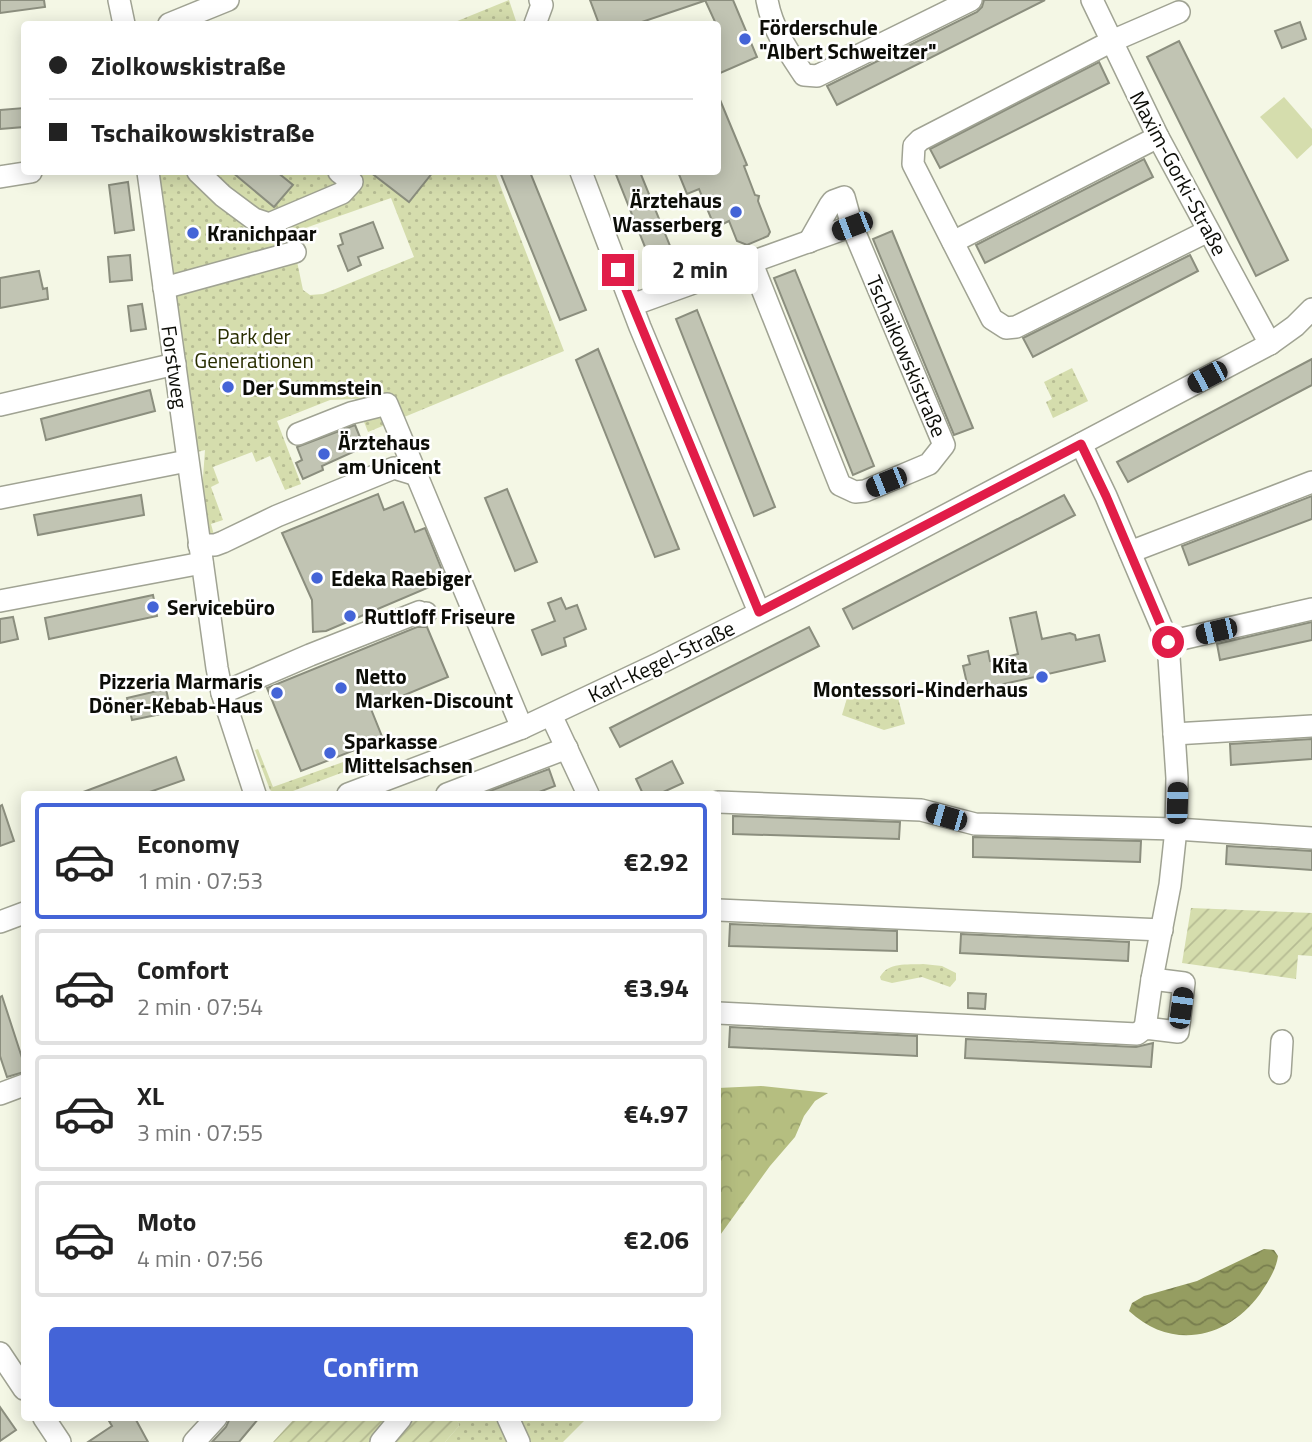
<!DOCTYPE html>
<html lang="en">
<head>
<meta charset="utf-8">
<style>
	:root { --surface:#fff; --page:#f2f2f2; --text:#222; --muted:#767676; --line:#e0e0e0; --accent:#4464d7 }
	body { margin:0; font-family:"Titillium Web",sans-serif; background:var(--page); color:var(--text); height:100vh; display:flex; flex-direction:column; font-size:26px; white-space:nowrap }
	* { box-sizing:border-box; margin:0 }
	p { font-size:23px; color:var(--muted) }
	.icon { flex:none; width:38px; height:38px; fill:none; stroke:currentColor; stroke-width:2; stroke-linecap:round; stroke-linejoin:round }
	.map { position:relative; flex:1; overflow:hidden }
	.sheet { position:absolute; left:21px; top:791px; width:700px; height:630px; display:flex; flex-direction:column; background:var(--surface); border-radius:7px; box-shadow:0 4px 18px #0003 }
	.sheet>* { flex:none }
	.guide { position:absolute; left:21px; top:21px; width:700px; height:154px; border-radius:7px; box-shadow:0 4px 18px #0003; display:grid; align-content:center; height:154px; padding:0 28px; background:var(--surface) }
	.end { position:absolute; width:32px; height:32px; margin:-16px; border:9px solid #e11d48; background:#fff; box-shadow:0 0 0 4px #fff }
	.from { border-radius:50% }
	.bubble { position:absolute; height:49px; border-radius:7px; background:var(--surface); box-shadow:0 4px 18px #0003; font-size:23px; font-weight:700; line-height:49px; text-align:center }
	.car { position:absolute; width:21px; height:42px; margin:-21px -10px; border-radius:9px; box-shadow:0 0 5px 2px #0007; background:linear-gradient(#222 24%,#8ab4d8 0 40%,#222 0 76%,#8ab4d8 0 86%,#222 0) }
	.guide b { display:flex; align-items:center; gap:24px; height:66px; font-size:26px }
	.guide b+b { border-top:2px solid var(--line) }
	.guide i { width:18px; height:18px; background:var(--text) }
	ul { padding:12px 0 0; list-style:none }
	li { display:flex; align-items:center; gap:21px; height:116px; margin:0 14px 10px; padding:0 14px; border:4px solid var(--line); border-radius:7px }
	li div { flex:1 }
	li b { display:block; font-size:26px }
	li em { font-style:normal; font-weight:700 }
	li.on { border-color:var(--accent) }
	li>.icon { width:63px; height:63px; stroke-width:1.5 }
	.button { display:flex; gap:14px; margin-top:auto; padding:14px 28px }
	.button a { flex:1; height:80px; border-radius:7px; background:var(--accent); color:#fff; font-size:28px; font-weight:700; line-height:80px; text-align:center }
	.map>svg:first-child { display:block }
	.grass { fill:url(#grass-dots); fill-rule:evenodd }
	.forest { fill:url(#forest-crowns) }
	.garden { fill:url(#garden-furrows) }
	.pitch { fill:#d5ddad }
	.water { fill:url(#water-waves) }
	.building { fill:#c1c4b3; stroke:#8b8e7e; stroke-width:2 }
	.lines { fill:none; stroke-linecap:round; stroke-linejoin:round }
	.minor-casing { stroke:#a0a393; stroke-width:24 }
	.minor { stroke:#fff; stroke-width:21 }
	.route { stroke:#e11d48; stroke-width:9 }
	.poi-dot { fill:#4464d7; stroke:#fff; stroke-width:2.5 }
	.labels { text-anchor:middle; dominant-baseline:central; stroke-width:5; stroke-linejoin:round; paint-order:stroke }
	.poi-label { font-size:21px; font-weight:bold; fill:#0c0d07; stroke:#fff; text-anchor:start }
	.street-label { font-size:21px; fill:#0c0d07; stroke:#fff }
	.park-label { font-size:21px; fill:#292e00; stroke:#fff }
</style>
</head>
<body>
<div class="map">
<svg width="1312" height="1442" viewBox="0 0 1312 1442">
	<defs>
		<pattern id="grass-dots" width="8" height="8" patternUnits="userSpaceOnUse" patternTransform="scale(1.75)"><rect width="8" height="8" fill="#d5ddad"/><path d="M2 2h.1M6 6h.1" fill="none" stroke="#b6bc93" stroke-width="1.8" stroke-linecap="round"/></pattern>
		<pattern id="forest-crowns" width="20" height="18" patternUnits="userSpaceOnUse" patternTransform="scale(1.75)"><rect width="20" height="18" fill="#b5be80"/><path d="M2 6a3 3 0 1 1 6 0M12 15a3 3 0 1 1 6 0" fill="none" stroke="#9aa26d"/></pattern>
		<pattern id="garden-furrows" width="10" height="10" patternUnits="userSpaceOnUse" patternTransform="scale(1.75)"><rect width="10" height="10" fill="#d5ddad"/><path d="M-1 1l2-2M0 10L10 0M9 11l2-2" fill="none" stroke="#b6bc93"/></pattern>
		<pattern id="water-waves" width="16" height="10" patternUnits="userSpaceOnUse" patternTransform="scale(1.75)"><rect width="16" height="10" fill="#959d61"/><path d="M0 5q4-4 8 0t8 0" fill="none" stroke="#787e4e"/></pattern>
	</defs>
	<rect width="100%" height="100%" fill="#f4f7e5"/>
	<g class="grass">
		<polygon points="509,0 517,24 450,24"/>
		<path d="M154,172H495L564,351L368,432L355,399L330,400L277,421L301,484L285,490L270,456L256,462L252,452L213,467L219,483L211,487L223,520L211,524L214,535L203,530L200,519L205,450L194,453ZM391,198L414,257L323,294L310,295L303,290L291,233Z"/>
		<polygon points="1072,368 1088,401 1053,418 1046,402 1052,399 1044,382"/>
		<polygon points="850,688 874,691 898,698 905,724 884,730 842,715"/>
		<polygon points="258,749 273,787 346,761 349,770 285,794 275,793 270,790 255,750"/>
		<path d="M923,964L942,966L956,973V980L950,987L922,977L892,983L881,980L880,977C888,962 907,965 923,964Z"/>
		<polygon points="457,1418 587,1418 563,1442 445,1442 459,1426"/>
	</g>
	<polygon class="forest" points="761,1086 828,1093 815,1101 804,1116 795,1137 770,1166 718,1238 718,1088"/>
	<g class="garden">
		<polygon points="1191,908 1312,913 1312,956 1298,955 1296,979 1182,963"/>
		<polygon points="295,1418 457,1418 459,1426 445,1442 273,1442"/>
	</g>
	<polygon class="pitch" points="1284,97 1312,129 1312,145 1297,159 1260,117"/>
	<path class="water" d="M1264,1249L1274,1250L1278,1256C1276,1270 1268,1282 1260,1294C1227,1339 1172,1351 1129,1311L1132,1303L1144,1296L1197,1281Z"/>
	<g class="building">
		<polygon points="0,0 44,0 45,7 0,13"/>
		<polygon points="590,0 704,0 704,1 636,24 599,24"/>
		<polygon points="705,0 733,0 757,57 718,74 718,24 716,24"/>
		<polygon points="984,0 1045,0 837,105 827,86 977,12 982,7"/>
		<polygon points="1300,22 1306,39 1282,48 1275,31"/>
		<polygon points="1179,41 1288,260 1256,276 1147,57"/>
		<polygon points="1099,62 1109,83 940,168 930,149"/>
		<polygon points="718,95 747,165 744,166 755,195 759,196 758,201 770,232 768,236 747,245 737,241 729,221 719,226 713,223 699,189 687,194 678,172 718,172"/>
		<polygon points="24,108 24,127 0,129 0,110"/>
		<polygon points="1144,159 1153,177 985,263 976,245"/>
		<polygon points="232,172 277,172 293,185 274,207"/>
		<polygon points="370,172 433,172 409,202"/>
		<polygon points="500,172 530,172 586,310 560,320"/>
		<polygon points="615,172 640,172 677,263 655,272"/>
		<polygon points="128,182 134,230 115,233 109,185"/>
		<polygon points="373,222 383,248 358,257 361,265 348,271 338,246 343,244 340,234"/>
		<polygon points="892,231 973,428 954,435 873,239"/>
		<polygon points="130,255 132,280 110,282 108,257"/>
		<polygon points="1190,255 1198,271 1033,357 1023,338"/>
		<polygon points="795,270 874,466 853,475 774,278"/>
		<polygon points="39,271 43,289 47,288 48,299 0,308 0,278"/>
		<polygon points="142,304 146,329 131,331 128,306"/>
		<polygon points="697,310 775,507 754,516 676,319"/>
		<polygon points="598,349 679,549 655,557 576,360"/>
		<polygon points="1312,359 1312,385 1128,482 1117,462"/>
		<polygon points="150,390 155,411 46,440 41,419"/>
		<polygon points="355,425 364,447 322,466 323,470 303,479 296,463 302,460 297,447"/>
		<polygon points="507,489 537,562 515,571 485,498"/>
		<polygon points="378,494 384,510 403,502 415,532 425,528 446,580 326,631 313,632 312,600 282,533"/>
		<polygon points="141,495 144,515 38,535 34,515"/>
		<polygon points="1064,495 1075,515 853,629 843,609"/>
		<polygon points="1312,496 1312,519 1189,565 1182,546"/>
		<polygon points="153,595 157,616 49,639 45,618"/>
		<polygon points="561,598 566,609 577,605 586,629 564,638 566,646 542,655 532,630 555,621 548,603"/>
		<polygon points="1036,612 1042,639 1070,633 1075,635 1076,640 1099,635 1105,661 969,692 963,666 970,664 968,656 988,651 990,661 1018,654 1010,618"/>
		<polygon points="13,617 18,639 0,643 0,619"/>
		<polygon points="1312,622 1312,640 1220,660 1217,644"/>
		<polygon points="417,627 427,627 448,677 371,709 383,739 301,771 267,688"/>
		<polygon points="809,627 819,646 620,747 610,728"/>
		<polygon points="166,689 171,712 132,720 127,698"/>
		<polygon points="1312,739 1312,759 1231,765 1230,744"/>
		<polygon points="176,757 184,780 144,794 78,794"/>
		<polygon points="672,761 683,783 659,794 643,794 636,779"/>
		<polygon points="549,769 555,786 534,794 482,794"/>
		<polygon points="2,805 14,841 0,846 0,806"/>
		<polygon points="733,816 900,822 899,839 733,834"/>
		<polygon points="973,837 1141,841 1140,862 973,857"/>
		<polygon points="1227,846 1312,851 1312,870 1226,864"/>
		<polygon points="730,924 897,931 897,951 729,946"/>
		<polygon points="961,934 1129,942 1128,961 960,953"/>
		<polygon points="968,993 986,994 985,1009 968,1008"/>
		<polygon points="2,996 24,1064 24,1072 7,1077 0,1056 0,997"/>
		<polygon points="730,1027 917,1036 917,1056 729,1047"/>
		<polygon points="966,1039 1136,1047 1153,1043 1151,1067 965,1058"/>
		<polygon points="0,1407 16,1430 0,1441"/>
		<polygon points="116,1418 135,1418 148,1442 88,1442 112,1426 109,1421"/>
		<polygon points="230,1418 259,1418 239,1442 212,1442 226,1427"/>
	</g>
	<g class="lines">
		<defs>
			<g id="minor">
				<polyline points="119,0 124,24"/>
				<path d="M767,0C772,29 788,51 804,75L817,76L971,0"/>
				<polyline points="1092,0 1158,137 1270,344"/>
				<polyline points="1179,12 1112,41 920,140 914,146 913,164 992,319 1006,328 1016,327 1208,231"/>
				<polyline points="169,24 228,0"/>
				<polyline points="535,24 542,5 540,0"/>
				<polyline points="148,172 217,668 222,693 255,794"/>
				<polyline points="198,172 223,196 254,219 269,224 342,193 352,182 339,172"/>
				<polyline points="581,172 640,327 759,612"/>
				<polyline points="0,177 31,172"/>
				<polyline points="953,242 1158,137"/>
				<polyline points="751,261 840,485 855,492 865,491 929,464 944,445 852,226 844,197 833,201 830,205 809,242"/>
				<polyline points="164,288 295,252"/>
				<polyline points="632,305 852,226"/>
				<polyline points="0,405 175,364"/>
				<polyline points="298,434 351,413 387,404 522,728"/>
				<polyline points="1081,444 1106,496 1168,642 1177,778 1176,829 1170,885 1152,979 1145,1028"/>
				<polyline points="0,498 187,461"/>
				<polyline points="199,545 215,545 223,542 277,516 394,468 417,475"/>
				<polyline points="1130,552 1312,482"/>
				<polyline points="0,601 202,563"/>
				<polyline points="1168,642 1312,609"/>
				<polyline points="222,693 310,655 419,612 422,615 426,613"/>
				<polyline points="551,715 588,794"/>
				<polyline points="1174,734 1312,726"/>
				<polyline points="348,794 522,728 662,662 789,598 1270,344 1295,326 1312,309"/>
				<polyline points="447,794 567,748"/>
				<polyline points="718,802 921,810 975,824 1176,829 1312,838"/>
				<polyline points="718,910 1162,930"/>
				<polyline points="0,922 24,913"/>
				<polyline points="718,1013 1137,1034 1145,1028 1178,1032 1184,983 1152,979"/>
				<polyline points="1280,1073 1282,1041"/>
				<polyline points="0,1094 24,1085"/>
				<polyline points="0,1353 24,1389"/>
				<polyline points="44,1418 60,1442"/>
				<polyline points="508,1418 519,1442"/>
				<polyline points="194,1442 216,1418"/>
				<polyline points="381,1442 401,1418"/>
			</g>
		</defs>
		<use href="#minor" class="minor-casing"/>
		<use href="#minor" class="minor"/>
	</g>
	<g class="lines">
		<polyline class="route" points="618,270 759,612 1081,444 1106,496 1168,642"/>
	</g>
	<g class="poi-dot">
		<circle cx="745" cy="39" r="7"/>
		<circle cx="736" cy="212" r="7"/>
		<circle cx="193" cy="233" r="7"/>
		<circle cx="228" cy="387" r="7"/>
		<circle cx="324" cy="454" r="7"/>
		<circle cx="317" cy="578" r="7"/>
		<circle cx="153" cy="607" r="7"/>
		<circle cx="350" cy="616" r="7"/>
		<circle cx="1042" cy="677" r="7"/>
		<circle cx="341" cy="688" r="7"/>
		<circle cx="277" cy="693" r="7"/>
		<circle cx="330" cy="753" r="7"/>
	</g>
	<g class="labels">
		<g class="poi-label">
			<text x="759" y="27">Förderschule<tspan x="759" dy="24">"Albert Schweitzer"</tspan></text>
			<text x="722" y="200" text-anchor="end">Ärztehaus<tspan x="722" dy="24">Wasserberg</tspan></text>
			<text x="207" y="233">Kranichpaar</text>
			<text x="242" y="387">Der Summstein</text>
			<text x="338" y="442">Ärztehaus<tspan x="338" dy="24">am Unicent</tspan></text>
			<text x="331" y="578">Edeka Raebiger</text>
			<text x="167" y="607">Servicebüro</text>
			<text x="364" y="616">Ruttloff Friseure</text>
			<text x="1028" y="665" text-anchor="end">Kita<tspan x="1028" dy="24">Montessori-Kinderhaus</tspan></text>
			<text x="355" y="676">Netto<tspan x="355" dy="24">Marken-Discount</tspan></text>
			<text x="263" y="681" text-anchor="end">Pizzeria Marmaris<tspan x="263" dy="24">Döner-Kebab-Haus</tspan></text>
			<text x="344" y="741">Sparkasse<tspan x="344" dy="24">Mittelsachsen</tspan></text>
		</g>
		<g class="street-label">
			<text transform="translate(1179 173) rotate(62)">Maxim-Gorki-Straße</text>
			<text transform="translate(907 356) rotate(67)">Tschaikowskistraße</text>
			<text transform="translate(175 367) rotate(82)">Forstweg</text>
			<text transform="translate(661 661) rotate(-26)">Karl-Kegel-Straße</text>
		</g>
		<g class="park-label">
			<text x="254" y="336">Park der<tspan x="254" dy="24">Generationen</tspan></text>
		</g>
	</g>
</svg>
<i class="end from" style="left:1168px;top:642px"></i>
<i class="end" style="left:618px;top:270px"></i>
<div class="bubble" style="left:642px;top:245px;width:116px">2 min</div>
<i class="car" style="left:852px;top:226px;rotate:249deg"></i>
<i class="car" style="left:1207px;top:377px;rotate:242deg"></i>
<i class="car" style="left:886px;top:482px;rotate:248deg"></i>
<i class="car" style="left:1216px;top:631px;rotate:257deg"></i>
<i class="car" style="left:1177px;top:803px;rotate:2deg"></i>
<i class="car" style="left:946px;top:817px;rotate:286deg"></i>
<i class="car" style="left:1181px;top:1008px;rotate:8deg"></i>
<div class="guide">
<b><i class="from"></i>Ziolkowskistraße</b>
<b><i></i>Tschaikowskistraße</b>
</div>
<section class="sheet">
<ul>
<li class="on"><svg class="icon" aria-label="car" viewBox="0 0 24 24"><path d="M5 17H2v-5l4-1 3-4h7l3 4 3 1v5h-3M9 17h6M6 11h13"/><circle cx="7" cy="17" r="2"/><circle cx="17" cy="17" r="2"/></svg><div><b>Economy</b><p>1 min · 07:53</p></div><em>€2.92</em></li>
<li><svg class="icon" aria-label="car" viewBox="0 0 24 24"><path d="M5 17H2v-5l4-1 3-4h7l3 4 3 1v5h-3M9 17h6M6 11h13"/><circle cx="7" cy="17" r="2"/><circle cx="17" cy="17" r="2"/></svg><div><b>Comfort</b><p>2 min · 07:54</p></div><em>€3.94</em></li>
<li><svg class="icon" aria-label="car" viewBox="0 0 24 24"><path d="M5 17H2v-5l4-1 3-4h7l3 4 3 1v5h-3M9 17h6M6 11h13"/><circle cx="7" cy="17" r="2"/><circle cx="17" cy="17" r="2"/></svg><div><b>XL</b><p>3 min · 07:55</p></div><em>€4.97</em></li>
<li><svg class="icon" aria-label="car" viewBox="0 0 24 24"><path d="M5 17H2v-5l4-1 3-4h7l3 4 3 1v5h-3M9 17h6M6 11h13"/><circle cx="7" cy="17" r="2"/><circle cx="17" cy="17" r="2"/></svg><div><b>Moto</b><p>4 min · 07:56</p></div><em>€2.06</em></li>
</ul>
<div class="button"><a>Confirm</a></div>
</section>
</div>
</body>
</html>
